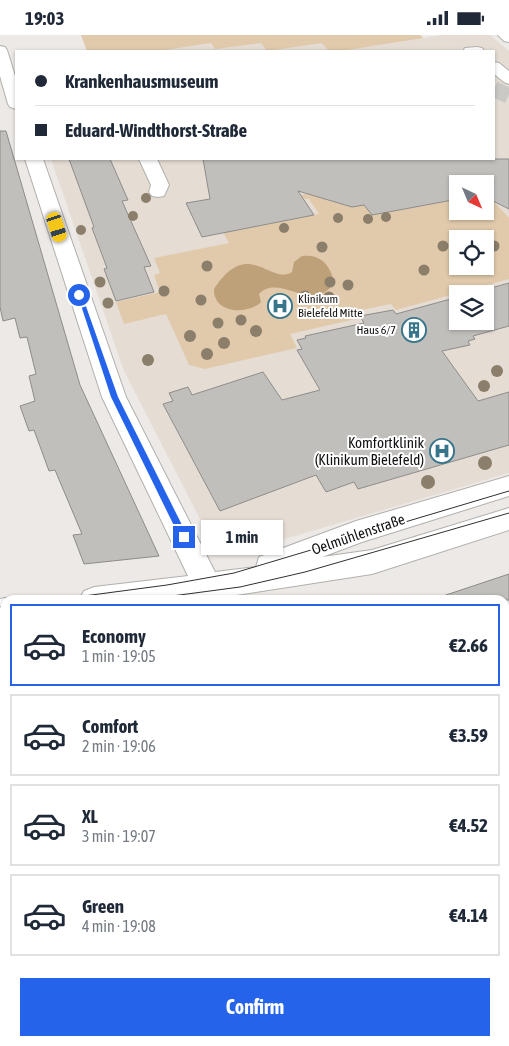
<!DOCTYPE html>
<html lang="en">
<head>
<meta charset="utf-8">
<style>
	:root { --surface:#fff; --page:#f2f2f3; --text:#1f2937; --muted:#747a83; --line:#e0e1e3; --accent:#2563eb }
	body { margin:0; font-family:"Asap Condensed",sans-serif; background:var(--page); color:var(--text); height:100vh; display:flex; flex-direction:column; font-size:19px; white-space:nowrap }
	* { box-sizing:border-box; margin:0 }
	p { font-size:16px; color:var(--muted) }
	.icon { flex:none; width:28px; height:28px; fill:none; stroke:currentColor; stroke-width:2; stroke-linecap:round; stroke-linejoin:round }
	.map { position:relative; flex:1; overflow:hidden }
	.panel { position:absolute; left:0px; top:560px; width:510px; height:451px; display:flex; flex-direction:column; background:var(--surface); border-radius:15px 15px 0 0; box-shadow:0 1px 4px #0004 }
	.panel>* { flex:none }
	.banner { position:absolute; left:15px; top:15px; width:480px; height:110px; border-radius:0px; box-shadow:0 1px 4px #0004; display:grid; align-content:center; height:110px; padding:0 20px; background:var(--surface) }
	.needle { width:32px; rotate:136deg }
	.fabs { position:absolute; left:449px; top:140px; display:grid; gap:10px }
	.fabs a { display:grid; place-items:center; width:45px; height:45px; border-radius:0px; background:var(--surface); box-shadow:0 1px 4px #0004; font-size:25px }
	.end { position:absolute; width:22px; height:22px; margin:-11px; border:6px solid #2563eb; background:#fff; box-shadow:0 0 0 2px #fff }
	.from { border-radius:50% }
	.bubble { position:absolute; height:35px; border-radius:0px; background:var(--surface); box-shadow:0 1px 4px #0004; font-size:16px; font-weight:700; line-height:35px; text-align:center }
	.car { position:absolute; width:15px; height:30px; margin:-15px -8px; border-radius:6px; box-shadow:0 0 4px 1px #0007; background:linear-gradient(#f5c518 24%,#345 0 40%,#f5c518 0 76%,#345 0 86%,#f5c518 0) }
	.banner b { display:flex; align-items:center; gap:18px; height:48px; font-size:19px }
	.banner b+b { border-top:1px solid var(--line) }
	.banner i { width:12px; height:12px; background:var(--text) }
	ul { padding:9px 0 0; list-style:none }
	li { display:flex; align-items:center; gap:15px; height:82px; margin:0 10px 8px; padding:0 10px; border:2px solid var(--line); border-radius:0px }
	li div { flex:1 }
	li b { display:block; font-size:19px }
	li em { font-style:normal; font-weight:700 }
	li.on { border-color:var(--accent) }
	li>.icon { width:45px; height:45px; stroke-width:1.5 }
	.cta { display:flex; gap:10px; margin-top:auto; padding:10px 20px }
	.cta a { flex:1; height:58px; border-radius:0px; background:var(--accent); color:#fff; font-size:20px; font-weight:700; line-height:58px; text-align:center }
	.status { display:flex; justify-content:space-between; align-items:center; height:35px; padding:0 25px; background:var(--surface); direction:ltr }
	.status svg { height:14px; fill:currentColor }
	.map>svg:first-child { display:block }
	.built { fill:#e5ddd4; fill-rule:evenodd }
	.green { fill:#e1caac; fill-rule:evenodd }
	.water { fill:#bea079 }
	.building { fill:#c1bfbc; stroke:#8e8c8a }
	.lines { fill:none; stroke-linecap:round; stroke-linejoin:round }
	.minor-tunnel { stroke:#cbc9c6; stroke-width:16; stroke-dasharray:16 8; stroke-linecap:butt }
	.minor-casing { stroke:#b2b0ad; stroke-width:2 }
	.minor { fill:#fff; fill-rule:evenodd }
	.tram { stroke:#31302e; stroke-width:1 }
	.tree { fill:#8b7e6a }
	.route { fill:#2563eb }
	.labels { text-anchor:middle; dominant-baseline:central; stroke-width:4; stroke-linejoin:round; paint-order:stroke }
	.far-poi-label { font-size:12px; fill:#131211; stroke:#fff; text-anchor:start }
	.poi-label { font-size:15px; fill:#131211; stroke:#fff; text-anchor:end }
	.street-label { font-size:15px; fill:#131211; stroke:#fff }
</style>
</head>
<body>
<div class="status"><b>19:03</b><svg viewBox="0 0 49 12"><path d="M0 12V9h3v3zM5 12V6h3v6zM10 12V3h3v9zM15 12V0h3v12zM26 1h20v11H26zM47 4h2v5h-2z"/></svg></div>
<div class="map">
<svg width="509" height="1011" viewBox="0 0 509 1011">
	<rect width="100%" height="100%" fill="#ece9e6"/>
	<g class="built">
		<path d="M81,0H420L424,3L441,0H490L509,16V438L234,519H218L124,336L51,124H494V16H87ZM458,149H485V176H458ZM458,204H485V231H458ZM458,259H485V286H458Z"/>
		<polygon points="0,600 5,600 5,1006 505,1006 505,941 509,946 509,1011 0,1011"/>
	</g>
	<g class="green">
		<polygon points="81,0 420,0 423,3 341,16 329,16 322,8 267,16 261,8 215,14 211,8 158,16 87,16"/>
		<path d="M319,156L365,170L373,180L457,164L458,176H485L486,158L509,183V244L396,275L391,269L352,277L356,284L290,299L297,313L205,334L189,330L166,279L124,289L116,267L160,257L154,240L160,238L154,223L229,208L223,197L319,179L309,164H303L300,160ZM458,204H485V231H458Z"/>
	</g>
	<path class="water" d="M302,221C321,219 330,230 334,247C315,281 279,237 259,259L261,267C248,280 213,279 214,254C249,201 269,251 292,237L294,227Z"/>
	<g class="building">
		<polygon points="0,96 6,96 80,350 159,521 84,529 73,500 82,499 55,435 49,436 34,395 29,396 20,371 35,366 29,341 36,339 27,302 20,303 15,283 3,286 0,272"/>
		<polygon points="69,124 110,124 128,165 122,166 151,231 144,232 154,257 116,266 104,234 107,233 92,193 94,192"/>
		<polygon points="203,124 509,124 509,174 485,162 485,149 458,149 458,164 372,180 364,170 352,172 298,156 314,180 202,202 186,168 210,164"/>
		<polygon points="509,248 509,291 473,301 475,304 468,306 470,310 442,316 478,366 509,357 509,410 358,454 354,447 326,457 316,440 220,476 163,369 173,366 169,358 188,352 192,360 263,337 282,365 320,355 297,315 302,314 297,305 306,303 305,301 364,288 360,281 393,275 396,279 458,262 458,286 485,286 485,259 469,259"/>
		<polygon points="509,539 509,565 444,565 443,561"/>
	</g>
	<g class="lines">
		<polyline class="minor-tunnel" points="494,54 509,61"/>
		<defs>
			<g id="minor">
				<polygon points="498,0 509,0 509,7 504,6"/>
				<polygon points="0,11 5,12 7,15 16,44 16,74 10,72 8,69 0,41"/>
				<polygon points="477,12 482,13 484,16 463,16 465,13"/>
				<polygon points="494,27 499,28 509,36 509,49 504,47 494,39"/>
				<polygon points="25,124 43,124 126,362 215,537 256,532 259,522 356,486 509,441 509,461 362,507 322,522 372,515 509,473 509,495 372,539 230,561 232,565 79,565 84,556 94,552 188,541 102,362"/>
				<polygon points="139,124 157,124 169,150 164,161 158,162 152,161 149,157 151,150"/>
				<polygon points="5,563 11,565 5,565 5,589 0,590 0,564"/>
				<polygon points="505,885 509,887 509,928 505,926"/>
			</g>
		</defs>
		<use href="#minor" class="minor-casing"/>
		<use href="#minor" class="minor"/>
		<g class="tram">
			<polyline points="54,565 167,550 234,538 509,456"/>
			<polyline points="142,565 240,552 305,537 509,478"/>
			<polyline points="0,572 5,571"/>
			<polyline points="0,582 5,582"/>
		</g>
	</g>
	<g class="tree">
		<circle cx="146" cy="163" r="5"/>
		<circle cx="133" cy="181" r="5"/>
		<circle cx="386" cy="182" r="5"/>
		<circle cx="338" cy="183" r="5"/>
		<circle cx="368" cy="184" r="5"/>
		<circle cx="284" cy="193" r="5"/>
		<circle cx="81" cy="195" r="5"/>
		<circle cx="443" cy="211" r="5.5"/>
		<circle cx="494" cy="211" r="5.5"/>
		<circle cx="322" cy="212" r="5.5"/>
		<circle cx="207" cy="231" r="5.5"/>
		<circle cx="424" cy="235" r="5.5"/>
		<circle cx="100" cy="247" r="5.5"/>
		<circle cx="330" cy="247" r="5.5"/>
		<circle cx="348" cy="250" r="5.5"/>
		<circle cx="164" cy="256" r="5.5"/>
		<circle cx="305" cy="261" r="5.5"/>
		<circle cx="329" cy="262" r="5.5"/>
		<circle cx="201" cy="265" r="5.5"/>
		<circle cx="108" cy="268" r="5.5"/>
		<circle cx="241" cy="285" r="5.5"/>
		<circle cx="218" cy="288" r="5.5"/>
		<circle cx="256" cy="296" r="6"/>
		<circle cx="190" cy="301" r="6"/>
		<circle cx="224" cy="308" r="6"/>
		<circle cx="207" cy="319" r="6"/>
		<circle cx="148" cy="325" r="6"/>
		<circle cx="497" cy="336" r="6"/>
		<circle cx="484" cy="351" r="6"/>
		<circle cx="485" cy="428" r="7"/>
		<circle cx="428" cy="447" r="7"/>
	</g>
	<polygon class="route" points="77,258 82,260 118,362 188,502 187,505 181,505 111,362"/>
	<defs>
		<symbol id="hospital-ring" viewBox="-11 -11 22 22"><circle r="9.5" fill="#fff" stroke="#37758b" stroke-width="1.5"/><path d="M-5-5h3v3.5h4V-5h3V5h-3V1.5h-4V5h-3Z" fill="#37758b"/></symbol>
		<symbol id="building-ring" viewBox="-11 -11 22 22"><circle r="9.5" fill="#fff" stroke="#37758b" stroke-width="1.5"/><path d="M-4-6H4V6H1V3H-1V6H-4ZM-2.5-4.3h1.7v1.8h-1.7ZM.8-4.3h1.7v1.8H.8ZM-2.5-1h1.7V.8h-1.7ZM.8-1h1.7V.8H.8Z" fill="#37758b"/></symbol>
	</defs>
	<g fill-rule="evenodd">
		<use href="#hospital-ring" x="266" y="257" width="28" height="28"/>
		<use href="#building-ring" x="400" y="281" width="28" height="28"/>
		<use href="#hospital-ring" x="428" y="402" width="28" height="28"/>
	</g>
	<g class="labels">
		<g class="far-poi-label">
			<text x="298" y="264">Klinikum<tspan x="298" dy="14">Bielefeld Mitte</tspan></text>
			<text x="396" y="295" text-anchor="end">Haus 6/7</text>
		</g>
		<g class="poi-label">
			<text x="424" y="407">Komfortklinik<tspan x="424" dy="17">(Klinikum Bielefeld)</tspan></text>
		</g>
		<g class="street-label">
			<text transform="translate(358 499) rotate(-19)">Oelmühlenstraße</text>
		</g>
	</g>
</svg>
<div class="fabs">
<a><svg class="needle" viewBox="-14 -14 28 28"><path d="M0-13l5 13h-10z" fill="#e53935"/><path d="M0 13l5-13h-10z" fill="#747a83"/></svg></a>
<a><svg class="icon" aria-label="locate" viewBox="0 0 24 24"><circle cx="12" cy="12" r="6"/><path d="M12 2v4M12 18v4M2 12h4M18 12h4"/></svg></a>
<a><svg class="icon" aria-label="layers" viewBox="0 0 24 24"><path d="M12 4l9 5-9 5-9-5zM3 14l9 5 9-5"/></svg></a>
</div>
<i class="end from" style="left:79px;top:260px"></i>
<i class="end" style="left:184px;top:502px"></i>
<div class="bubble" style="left:201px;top:485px;width:82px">1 min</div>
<i class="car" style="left:57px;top:192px;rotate:162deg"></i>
<div class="banner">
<b><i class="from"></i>Krankenhausmuseum</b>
<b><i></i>Eduard-Windthorst-Straße</b>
</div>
<section class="panel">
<ul>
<li class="on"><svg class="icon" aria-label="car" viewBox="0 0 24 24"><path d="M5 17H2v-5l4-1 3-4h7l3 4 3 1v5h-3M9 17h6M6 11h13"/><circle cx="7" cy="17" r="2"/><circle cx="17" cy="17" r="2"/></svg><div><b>Economy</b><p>1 min · 19:05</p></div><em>€2.66</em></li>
<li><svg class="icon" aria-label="car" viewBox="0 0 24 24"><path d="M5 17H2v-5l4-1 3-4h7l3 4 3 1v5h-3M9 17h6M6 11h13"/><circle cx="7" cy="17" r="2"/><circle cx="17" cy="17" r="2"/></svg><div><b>Comfort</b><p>2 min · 19:06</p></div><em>€3.59</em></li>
<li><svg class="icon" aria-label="car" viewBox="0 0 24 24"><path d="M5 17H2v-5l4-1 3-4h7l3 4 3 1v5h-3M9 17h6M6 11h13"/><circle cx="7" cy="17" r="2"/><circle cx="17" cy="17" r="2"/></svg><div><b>XL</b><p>3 min · 19:07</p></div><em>€4.52</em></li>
<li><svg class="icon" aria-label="car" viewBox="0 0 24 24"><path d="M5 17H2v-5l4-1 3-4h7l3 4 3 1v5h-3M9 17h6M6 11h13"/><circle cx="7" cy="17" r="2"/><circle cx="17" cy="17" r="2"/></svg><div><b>Green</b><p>4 min · 19:08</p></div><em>€4.14</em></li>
</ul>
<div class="cta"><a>Confirm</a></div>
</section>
</div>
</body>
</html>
